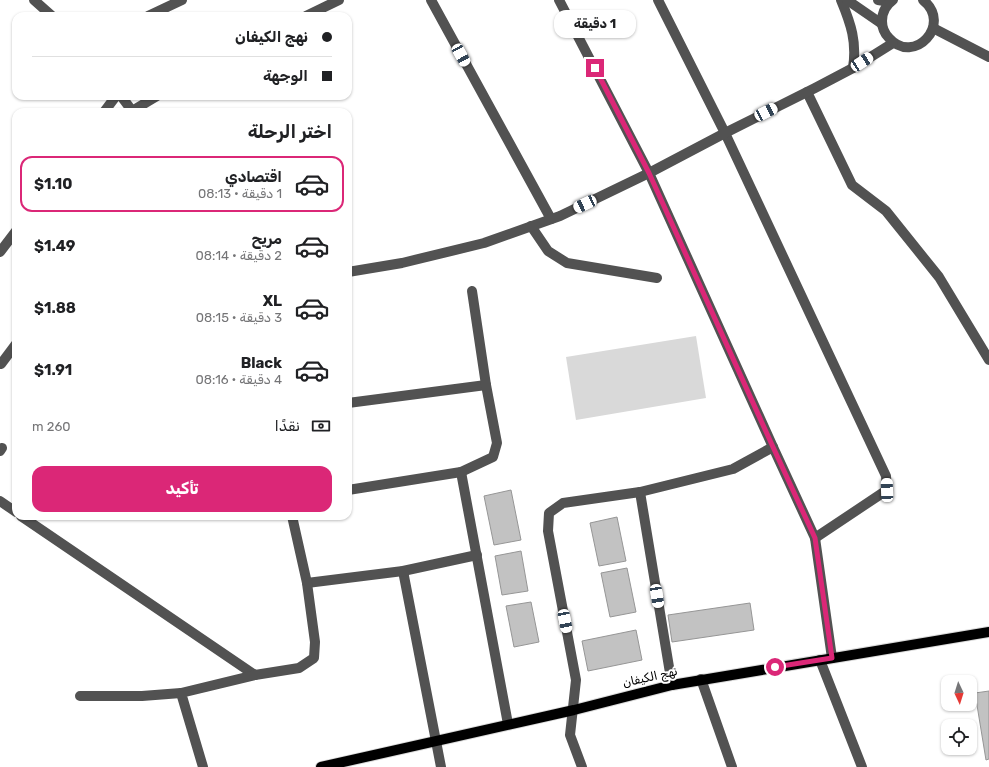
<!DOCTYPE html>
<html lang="ar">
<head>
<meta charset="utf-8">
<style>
	:root { --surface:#fff; --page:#f6f6f6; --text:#202124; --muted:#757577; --line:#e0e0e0; --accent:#db2777 }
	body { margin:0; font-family:Rubik,Cairo,sans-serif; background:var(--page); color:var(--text); direction:rtl; height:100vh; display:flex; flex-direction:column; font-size:15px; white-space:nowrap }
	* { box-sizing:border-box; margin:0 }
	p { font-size:13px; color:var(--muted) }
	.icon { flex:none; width:22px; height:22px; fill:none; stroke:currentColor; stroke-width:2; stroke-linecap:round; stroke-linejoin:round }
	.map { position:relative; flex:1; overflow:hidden; direction:ltr }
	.drawer { position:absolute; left:12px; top:108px; width:340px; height:412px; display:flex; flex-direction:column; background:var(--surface); border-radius:12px; box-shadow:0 1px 3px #0004; direction:rtl }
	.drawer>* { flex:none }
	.hud { position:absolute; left:12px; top:12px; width:340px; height:88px; border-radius:12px; box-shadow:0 1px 3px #0004; direction:rtl; display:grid; align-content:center; height:88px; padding:0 20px; background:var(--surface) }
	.needle { width:26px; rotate:176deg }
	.tools { position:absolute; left:941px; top:675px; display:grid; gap:8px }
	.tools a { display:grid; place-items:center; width:36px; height:36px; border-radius:8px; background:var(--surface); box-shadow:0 1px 3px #0004; font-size:20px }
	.end { position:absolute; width:18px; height:18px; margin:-9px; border:5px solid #db2777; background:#fff; box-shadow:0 0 0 2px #fff }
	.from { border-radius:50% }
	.bubble { position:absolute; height:28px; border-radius:12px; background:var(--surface); box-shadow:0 1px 3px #0004; font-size:13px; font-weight:700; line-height:28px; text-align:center; direction:rtl }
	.car { position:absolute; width:12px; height:24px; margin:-12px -6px; border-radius:5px; box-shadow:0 0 3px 1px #0007; background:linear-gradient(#fff 24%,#345 0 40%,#fff 0 76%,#345 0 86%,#fff 0) }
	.hud b { display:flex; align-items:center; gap:14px; height:38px; font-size:15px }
	.hud b+b { border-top:1px solid var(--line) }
	.hud i { width:10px; height:10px; background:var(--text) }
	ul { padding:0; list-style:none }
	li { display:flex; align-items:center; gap:12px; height:56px; margin:0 8px 6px; padding:0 12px; border:2px solid transparent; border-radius:12px }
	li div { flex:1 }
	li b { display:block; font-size:15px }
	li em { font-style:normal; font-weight:700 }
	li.selected { border-color:var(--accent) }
	li>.icon { width:36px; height:36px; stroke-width:1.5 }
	h2 { padding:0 20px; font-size:18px; line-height:48px }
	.pay { display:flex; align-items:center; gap:10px; height:44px; padding:0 20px; font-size:15px }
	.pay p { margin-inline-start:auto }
	.cta { display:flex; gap:8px; margin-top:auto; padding:8px 20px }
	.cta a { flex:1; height:46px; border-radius:12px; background:var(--accent); color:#fff; font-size:16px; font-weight:700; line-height:46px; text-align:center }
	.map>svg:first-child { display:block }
	.pitch { fill:#d9d9d9 }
	.building { fill:#c2c2c2; stroke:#969696 }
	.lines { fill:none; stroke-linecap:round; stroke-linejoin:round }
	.major-casing { stroke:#dbdbdb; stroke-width:12 }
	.minor { stroke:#525252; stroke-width:10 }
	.major { stroke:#000; stroke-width:10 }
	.route { stroke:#db2777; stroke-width:5 }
	.labels { text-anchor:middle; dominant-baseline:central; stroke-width:4; stroke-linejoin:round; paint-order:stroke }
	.street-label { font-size:12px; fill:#000; stroke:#fff }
</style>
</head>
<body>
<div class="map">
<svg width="989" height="767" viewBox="0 0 989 767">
	<rect width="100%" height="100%" fill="#fff"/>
	<polygon class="pitch" points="696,336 706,398 576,420 566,357"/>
	<g class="building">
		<polygon points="511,490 521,540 494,545 484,496"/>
		<polygon points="617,517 626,561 599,566 590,523"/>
		<polygon points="521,551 528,591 502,595 495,556"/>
		<polygon points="627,568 636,612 610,617 601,573"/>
		<polygon points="531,602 539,642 514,647 506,606"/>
		<polygon points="750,603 754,630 672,642 668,615"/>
		<polygon points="636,630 642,660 588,671 582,641"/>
		<polygon points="989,691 989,759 986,760 975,693"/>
	</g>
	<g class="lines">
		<defs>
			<polyline id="major" points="321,767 574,710 672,685 989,632"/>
		</defs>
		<use href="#major" class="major-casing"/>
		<g class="minor">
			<polyline points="34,0 52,16"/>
			<polyline points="431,0 551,219"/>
			<polyline points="559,0 649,173 773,447 815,538 832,658"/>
			<polyline points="658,0 725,133 886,476 887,490 815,538"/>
			<path d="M841,0C851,24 857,42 853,68"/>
			<polyline points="847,0 882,24"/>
			<polyline points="878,0 890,2"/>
			<path d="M893,0C886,5 882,13 882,21C882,27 885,34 889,38C914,66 953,24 923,0"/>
			<polyline points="148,16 182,0"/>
			<polyline points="306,16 339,0"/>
			<polyline points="933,28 989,57"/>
			<polyline points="807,92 852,185 886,211 939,277 989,360"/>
			<polyline points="121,96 133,112"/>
			<polyline points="132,111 157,96"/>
			<polyline points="104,112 116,96"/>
			<polyline points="531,226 548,251 567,263 657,278"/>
			<polyline points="0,252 16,231"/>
			<polyline points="348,272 402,263 484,243 560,216 649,173 725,133 815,88 853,68 893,43"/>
			<polyline points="1,364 16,344"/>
			<polyline points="348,403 486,385"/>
			<polyline points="0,451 2,448"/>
			<polyline points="461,472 508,724"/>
			<polyline points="348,490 461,472 493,457 497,443 486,385 472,291"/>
			<polyline points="640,492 672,685"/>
			<polyline points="0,501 16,512"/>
			<polyline points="21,516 255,675"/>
			<polyline points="403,571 441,767"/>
			<polyline points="307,583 403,571 477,555"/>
			<polyline points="820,660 862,767"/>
			<polyline points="701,679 732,767"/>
			<polyline points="80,696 142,696 181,693"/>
			<polyline points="203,767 181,693 255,675 299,668 314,658 315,642 307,583 292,516"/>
			<polyline points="582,767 570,735 576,680 548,531 549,513 563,503 640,492 733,469 773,447"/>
		</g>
		<use href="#major" class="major"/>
	</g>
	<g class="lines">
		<polyline class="route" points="595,68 649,173 773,447 815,538 832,658 775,667"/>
	</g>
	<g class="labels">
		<g class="street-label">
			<text transform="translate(650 677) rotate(-13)">نهج الكيفان</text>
		</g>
	</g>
</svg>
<div class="tools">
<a><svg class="needle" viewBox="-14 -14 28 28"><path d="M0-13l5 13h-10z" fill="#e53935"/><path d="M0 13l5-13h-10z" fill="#757577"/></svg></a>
<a><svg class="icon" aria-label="locate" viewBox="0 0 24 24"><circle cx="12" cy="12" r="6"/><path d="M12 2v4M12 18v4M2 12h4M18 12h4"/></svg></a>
</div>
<i class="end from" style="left:775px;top:667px"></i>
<i class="end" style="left:595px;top:68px"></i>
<div class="bubble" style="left:554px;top:10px;width:82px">1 دقيقة</div>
<i class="car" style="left:461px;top:55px;rotate:151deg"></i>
<i class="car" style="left:862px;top:62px;rotate:57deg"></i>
<i class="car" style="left:766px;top:112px;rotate:63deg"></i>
<i class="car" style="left:585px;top:204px;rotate:245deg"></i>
<i class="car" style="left:887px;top:490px;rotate:358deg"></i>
<i class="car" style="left:657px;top:596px;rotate:171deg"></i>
<i class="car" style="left:565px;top:621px;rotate:169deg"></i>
<div class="hud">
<b><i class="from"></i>نهج الكيفان</b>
<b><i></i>الوجهة</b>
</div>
<section class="drawer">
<h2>اختر الرحلة</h2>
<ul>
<li class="selected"><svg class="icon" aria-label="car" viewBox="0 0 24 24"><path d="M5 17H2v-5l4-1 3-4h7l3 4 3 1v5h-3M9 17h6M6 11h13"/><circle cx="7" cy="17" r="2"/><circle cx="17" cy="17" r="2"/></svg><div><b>اقتصادي</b><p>1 دقيقة · 08:13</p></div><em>$1.10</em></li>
<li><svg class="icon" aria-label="car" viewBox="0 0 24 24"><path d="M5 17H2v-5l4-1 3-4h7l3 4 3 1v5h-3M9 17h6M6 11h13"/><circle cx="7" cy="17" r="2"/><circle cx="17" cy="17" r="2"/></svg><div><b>مريح</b><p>2 دقيقة · 08:14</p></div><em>$1.49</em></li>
<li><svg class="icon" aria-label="car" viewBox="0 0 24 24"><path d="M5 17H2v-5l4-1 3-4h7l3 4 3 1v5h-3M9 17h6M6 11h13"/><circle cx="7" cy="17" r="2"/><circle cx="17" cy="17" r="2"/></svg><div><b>XL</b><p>3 دقيقة · 08:15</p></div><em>$1.88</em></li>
<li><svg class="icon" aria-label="car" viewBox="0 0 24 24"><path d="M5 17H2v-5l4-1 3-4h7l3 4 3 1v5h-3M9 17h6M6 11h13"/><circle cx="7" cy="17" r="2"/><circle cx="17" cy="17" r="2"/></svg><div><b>Black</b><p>4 دقيقة · 08:16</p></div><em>$1.91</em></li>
</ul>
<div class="pay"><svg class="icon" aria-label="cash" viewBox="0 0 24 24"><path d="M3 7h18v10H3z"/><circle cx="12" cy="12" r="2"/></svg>نقدًا<p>260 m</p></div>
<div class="cta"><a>تأكيد</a></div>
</section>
</div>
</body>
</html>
